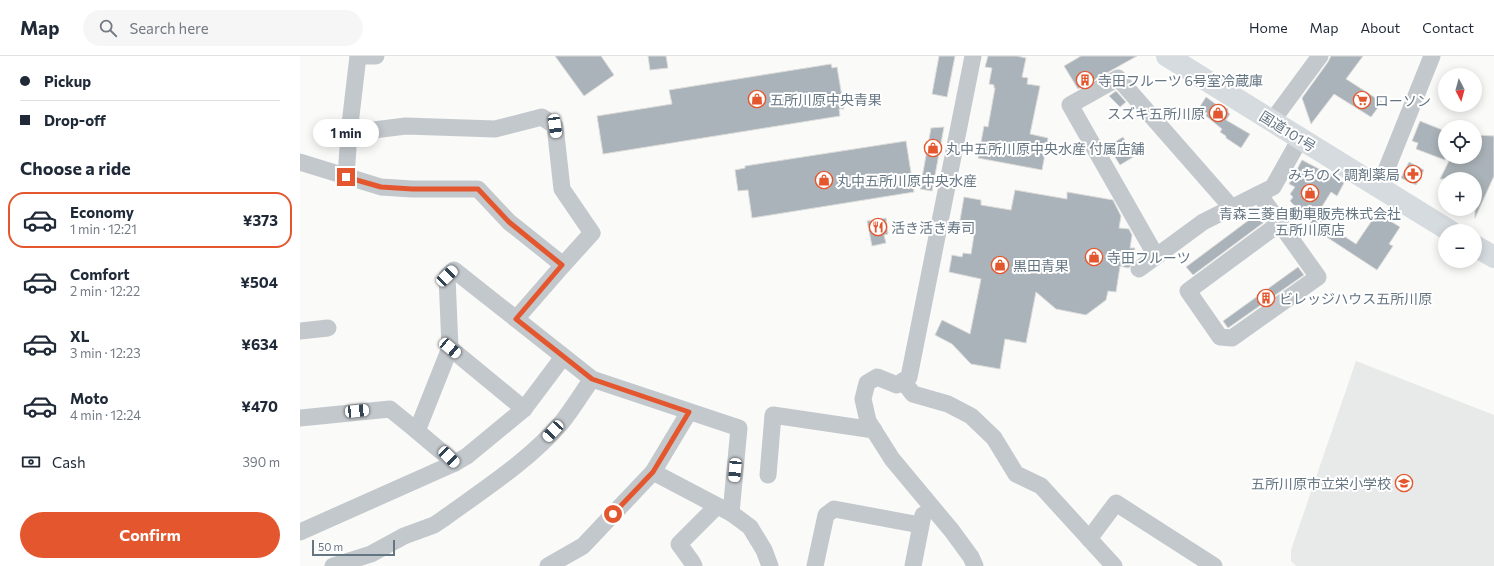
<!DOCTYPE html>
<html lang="en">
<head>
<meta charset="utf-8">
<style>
	:root { --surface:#fff; --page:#f6f6f7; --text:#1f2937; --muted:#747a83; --line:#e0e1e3; --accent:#e4572e }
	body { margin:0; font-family:Commissioner,"Noto Sans JP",sans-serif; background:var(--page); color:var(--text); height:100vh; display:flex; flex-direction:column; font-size:15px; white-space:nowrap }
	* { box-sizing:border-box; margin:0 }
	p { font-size:13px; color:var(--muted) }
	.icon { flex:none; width:22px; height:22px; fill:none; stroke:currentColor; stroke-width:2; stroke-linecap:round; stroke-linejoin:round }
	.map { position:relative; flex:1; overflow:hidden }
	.sheet { display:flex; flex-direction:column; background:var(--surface); width:300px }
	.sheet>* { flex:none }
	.banner { display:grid; align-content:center; height:88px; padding:0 20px; background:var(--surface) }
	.needle { width:26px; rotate:174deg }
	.tools { position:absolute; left:1138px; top:12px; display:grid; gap:8px }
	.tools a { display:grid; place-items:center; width:44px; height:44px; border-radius:50%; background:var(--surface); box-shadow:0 2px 10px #0003; font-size:20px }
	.scale { position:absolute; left:12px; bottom:10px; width:83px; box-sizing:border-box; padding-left:4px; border:2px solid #657683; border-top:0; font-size:11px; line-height:14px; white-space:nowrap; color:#657683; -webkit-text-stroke:3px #fff; paint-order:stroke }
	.end { position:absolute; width:18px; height:18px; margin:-9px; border:5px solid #e4572e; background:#fff; box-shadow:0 0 0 2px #fff }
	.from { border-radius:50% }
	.bubble { position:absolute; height:28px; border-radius:14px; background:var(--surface); box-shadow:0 2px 10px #0003; font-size:13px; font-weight:700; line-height:28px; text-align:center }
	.car { position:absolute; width:12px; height:24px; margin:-12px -6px; border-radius:5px; box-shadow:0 0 3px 1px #0007; background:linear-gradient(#fff 24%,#345 0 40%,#fff 0 76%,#345 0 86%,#fff 0) }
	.banner b { display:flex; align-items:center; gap:14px; height:38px; font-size:15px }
	.banner b+b { border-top:1px solid var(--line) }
	.banner i { width:10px; height:10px; background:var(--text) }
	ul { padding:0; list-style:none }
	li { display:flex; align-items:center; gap:12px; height:56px; margin:0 8px 6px; padding:0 12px; border:2px solid transparent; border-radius:16px }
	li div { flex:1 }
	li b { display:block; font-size:15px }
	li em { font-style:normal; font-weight:700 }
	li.active { border-color:var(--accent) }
	li>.icon { width:36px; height:36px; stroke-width:1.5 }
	h2 { padding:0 20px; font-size:18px; line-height:48px }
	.pay { display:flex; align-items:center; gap:10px; height:44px; padding:0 20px; font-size:15px }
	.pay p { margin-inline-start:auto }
	.primary-button { display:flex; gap:8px; margin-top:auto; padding:8px 20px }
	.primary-button a { flex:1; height:46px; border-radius:24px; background:var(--accent); color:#fff; font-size:16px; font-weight:700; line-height:46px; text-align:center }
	header { display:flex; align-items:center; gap:24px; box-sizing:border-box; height:56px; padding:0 20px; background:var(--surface); border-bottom:1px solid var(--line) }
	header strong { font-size:19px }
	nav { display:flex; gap:22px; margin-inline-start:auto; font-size:14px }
	.search { width:280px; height:36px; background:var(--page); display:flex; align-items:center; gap:10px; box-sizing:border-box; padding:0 14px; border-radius:22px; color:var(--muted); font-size:15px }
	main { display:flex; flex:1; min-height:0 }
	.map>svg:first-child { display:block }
	.built { fill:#e8e9e9 }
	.building { fill:#aab3b9; stroke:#dcdcda }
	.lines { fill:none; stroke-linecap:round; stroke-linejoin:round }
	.minor { stroke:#c3c8cc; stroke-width:17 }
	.highway { stroke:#d6dbdf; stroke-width:22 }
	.route { stroke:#e4572e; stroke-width:5 }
	.labels { text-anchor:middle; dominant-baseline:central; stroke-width:4; stroke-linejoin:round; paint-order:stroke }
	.poi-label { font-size:14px; fill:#657683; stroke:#fff; text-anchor:start }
	.street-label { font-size:14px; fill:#657683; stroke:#fff }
</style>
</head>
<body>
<header>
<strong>Map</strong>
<div class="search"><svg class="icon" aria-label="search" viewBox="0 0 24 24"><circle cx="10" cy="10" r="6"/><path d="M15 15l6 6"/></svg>Search here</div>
<nav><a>Home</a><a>Map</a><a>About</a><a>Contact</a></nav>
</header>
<main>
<section class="sheet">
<div class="banner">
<b><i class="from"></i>Pickup</b>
<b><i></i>Drop-off</b>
</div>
<h2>Choose a ride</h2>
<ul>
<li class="active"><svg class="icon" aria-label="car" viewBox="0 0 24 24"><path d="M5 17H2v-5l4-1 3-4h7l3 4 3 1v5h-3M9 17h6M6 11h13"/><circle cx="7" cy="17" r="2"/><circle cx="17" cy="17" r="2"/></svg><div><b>Economy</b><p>1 min · 12:21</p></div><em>¥373</em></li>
<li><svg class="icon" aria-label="car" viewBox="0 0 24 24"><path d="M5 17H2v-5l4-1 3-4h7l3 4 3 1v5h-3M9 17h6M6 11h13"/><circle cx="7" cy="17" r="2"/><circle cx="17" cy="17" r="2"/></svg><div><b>Comfort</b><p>2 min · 12:22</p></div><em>¥504</em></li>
<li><svg class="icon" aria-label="car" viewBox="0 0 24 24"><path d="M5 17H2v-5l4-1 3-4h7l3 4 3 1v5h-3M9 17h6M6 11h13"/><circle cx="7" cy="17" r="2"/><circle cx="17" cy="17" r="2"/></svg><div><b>XL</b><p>3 min · 12:23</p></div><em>¥634</em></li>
<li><svg class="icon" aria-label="car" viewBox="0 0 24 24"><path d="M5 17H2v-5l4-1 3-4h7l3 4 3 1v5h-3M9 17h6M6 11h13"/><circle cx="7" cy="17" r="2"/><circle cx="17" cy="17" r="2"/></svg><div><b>Moto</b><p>4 min · 12:24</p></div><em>¥470</em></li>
</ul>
<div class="pay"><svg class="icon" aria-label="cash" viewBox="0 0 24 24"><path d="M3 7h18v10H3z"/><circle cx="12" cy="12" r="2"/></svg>Cash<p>390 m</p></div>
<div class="primary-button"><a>Confirm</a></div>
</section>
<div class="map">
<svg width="1194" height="510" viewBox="0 0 1194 510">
	<rect width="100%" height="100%" fill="#fafaf8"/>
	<polygon class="built" points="1056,305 1194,359 1194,510 996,510 991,505 991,494"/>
	<g class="building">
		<polygon points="255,0 301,0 314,19 284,40"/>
		<polygon points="348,0 366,0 368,12 350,14"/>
		<polygon points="639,0 655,0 647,41 632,38"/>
		<polygon points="688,0 717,0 726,2 722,21 728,22 727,28 740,30 730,78 748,82 742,114 678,102 684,70 688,71 695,32 694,32 694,29 689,28 692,12 685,11"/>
		<polygon points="781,0 837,0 778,33 764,10"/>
		<polygon points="1031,0 1063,0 1046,23 1082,46 1071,61 1034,38 1011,68 1002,42 1028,6"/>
		<polygon points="531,8 532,12 537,11 544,53 539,53 540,60 303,98 297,60 372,48 369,34"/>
		<polygon points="816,35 826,46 820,51 809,40"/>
		<polygon points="906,41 917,49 920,48 928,53 928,56 930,58 926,64 950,78 941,92 926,82 926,80 920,76 922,73 906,60 907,57 899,52"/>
		<polygon points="1120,65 1145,75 1145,104 1116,93 1118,87 1112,85"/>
		<polygon points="644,71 632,135 620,133 631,72"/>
		<polygon points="1175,79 1194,80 1194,120 1175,162 1175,123 1140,123 1151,101 1175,101"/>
		<polygon points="823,81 835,100 820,109 808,90"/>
		<polygon points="606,85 614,136 452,162 448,134 438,135 435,114 445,112 445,110"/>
		<polygon points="1002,104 1021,114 1023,113 1044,127 1037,140 1031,136 1018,157 1025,162 1018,172 1011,167 990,145 993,141 990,138 995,131 989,128"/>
		<polygon points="1109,106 1124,114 1116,129 1101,122"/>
		<polygon points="715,134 767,143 767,136 813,144 821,160 819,172 829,173 832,179 830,192 835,192 832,206 830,211 828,212 820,210 816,236 808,235 806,244 786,259 756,253 736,236 726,287 705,283 700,313 671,308 652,288 635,279 642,264 670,278 681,223 649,216 652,199 662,201 663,197 671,198 675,173 659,170 664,141 681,144 681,149 711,154"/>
		<polygon points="1077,157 1100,171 1089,188 1093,190 1077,214 1025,180 1030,171 1056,188"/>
		<polygon points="957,158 963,167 893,219 886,211"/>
		<polygon points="586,162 588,178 584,179 586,187 572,190 567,165"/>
		<polygon points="998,211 1004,219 928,272 923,265"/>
	</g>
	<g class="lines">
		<g class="minor">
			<polyline points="58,0 76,0"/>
			<polyline points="673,0 609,321 597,329 577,321 567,327 563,343 568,365 592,403 652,475 671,501 675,510"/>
			<polyline points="972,65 1020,0"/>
			<polyline points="0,106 81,131 112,133 178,133 209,166 263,209 292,177 262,133 255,70 242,61 195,73 106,70 49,77"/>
			<polyline points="46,121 49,77 58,0"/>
			<polyline points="1079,132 1132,0"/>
			<polyline points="959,138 1018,221 932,282 920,281 888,235 980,167"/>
			<polyline points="856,200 770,49 818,22 932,152"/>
			<polyline points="839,213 903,166 973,131 1000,83"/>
			<polyline points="216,263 263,209"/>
			<polyline points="0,275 28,272"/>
			<polyline points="150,292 224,353"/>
			<polyline points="603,325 613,338 648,348 671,360 694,382 716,418 741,430 814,510"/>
			<polyline points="0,362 90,353 117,375 150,292 147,220 154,214 292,323 439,372 431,457"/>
			<polyline points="117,375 155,407"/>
			<polyline points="353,416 431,457 450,471 464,494 470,510"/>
			<polyline points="468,419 473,359 574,374"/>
			<polyline points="0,476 155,407 167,400 224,353 263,301"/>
			<polyline points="789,483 816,447 914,510"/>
			<path d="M33,510L71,498L104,480L134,469L143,463C183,434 230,404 262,366C273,352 282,337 292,323"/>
			<polyline points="248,510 283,490 353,416 389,356"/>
			<polyline points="394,510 392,506 379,488 417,450"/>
			<polyline points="515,510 526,459 534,453 620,469"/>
			<polyline points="613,510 623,459"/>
		</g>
		<g class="highway">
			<polyline points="867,0 1150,175"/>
			<polyline points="1175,190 1194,201"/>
		</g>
	</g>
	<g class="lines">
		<polyline class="route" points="46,121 81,131 112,133 178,133 209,166 262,209 216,263 292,323 389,356 353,416 313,458"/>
	</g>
	<defs>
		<symbol id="building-ring" viewBox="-11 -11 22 22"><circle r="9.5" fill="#fff" stroke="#e4572e" stroke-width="1.5"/><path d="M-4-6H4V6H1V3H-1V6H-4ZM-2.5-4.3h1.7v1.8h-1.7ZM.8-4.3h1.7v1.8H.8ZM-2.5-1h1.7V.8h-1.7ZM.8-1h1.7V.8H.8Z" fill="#e4572e"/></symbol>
		<symbol id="shop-ring" viewBox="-11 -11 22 22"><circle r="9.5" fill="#fff" stroke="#e4572e" stroke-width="1.5"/><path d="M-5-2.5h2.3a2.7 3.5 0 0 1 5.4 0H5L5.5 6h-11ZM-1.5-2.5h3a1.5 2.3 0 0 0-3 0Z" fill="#e4572e"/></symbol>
		<symbol id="supermarket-ring" viewBox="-11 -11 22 22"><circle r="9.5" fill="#fff" stroke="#e4572e" stroke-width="1.5"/><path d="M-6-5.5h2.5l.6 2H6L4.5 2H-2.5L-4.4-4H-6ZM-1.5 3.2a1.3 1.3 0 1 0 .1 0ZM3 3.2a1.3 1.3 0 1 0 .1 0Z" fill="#e4572e"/></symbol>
		<symbol id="pharmacy-ring" viewBox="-11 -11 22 22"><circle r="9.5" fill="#fff" stroke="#e4572e" stroke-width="1.5"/><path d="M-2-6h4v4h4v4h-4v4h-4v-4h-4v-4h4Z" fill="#e4572e"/></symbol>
		<symbol id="restaurant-ring" viewBox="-11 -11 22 22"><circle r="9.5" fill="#fff" stroke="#e4572e" stroke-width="1.5"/><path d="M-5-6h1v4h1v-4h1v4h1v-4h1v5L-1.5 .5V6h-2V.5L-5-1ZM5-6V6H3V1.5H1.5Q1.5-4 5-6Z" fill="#e4572e"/></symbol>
		<symbol id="school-ring" viewBox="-11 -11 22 22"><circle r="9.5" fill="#fff" stroke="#e4572e" stroke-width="1.5"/><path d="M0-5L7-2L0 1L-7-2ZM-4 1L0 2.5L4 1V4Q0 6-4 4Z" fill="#e4572e"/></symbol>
	</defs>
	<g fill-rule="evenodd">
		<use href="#building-ring" x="775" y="14" width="20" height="20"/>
		<use href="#shop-ring" x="447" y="33" width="20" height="20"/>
		<use href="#supermarket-ring" x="1052" y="34" width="20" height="20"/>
		<use href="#shop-ring" x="908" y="47" width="20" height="20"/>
		<use href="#shop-ring" x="623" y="82" width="20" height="20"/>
		<use href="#pharmacy-ring" x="1103" y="108" width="20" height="20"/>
		<use href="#shop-ring" x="514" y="114" width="20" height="20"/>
		<use href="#shop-ring" x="1000" y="127" width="20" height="20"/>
		<use href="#restaurant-ring" x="568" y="161" width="20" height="20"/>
		<use href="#shop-ring" x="784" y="191" width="20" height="20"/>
		<use href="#shop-ring" x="690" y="199" width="20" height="20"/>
		<use href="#building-ring" x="956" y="232" width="20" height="20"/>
		<use href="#school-ring" x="1094" y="417" width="20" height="20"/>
	</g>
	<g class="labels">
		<g class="poi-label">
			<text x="798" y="24">寺田フルーツ 6号室冷蔵庫</text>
			<text x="470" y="43">五所川原中央青果</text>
			<text x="1075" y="44">ローソン</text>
			<text x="905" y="57" text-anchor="end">スズキ五所川原</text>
			<text x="646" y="92">丸中五所川原中央水産 付属店舗</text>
			<text x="1100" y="118" text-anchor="end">みちのく調剤薬局</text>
			<text x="537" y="124">丸中五所川原中央水産</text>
			<text x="1010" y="157" text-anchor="middle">青森三菱自動車販売株式会社<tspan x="1010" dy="16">五所川原店</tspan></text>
			<text x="591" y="171">活き活き寿司</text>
			<text x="807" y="201">寺田フルーツ</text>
			<text x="713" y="209">黒田青果</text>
			<text x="979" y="242">ビレッジハウス五所川原</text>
			<text x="1091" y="427" text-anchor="end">五所川原市立栄小学校</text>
		</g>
		<g class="street-label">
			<text transform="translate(988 75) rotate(32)">国道101号</text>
		</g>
	</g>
</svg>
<div class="tools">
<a><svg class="needle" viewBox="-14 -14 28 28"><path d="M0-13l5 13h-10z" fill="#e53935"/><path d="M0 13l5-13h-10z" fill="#747a83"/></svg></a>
<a><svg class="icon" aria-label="locate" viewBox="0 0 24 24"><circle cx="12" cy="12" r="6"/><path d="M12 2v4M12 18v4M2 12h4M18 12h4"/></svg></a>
<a>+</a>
<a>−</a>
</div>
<div class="scale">50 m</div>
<i class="end from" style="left:313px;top:458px"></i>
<i class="end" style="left:46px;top:121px"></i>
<div class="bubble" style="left:13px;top:63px;width:66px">1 min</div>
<i class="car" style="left:255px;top:70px;rotate:172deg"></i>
<i class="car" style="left:147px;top:220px;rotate:46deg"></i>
<i class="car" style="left:150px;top:292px;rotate:130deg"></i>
<i class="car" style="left:57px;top:355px;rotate:84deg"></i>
<i class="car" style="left:253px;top:375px;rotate:223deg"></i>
<i class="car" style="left:149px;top:401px;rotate:135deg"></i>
<i class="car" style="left:435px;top:414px;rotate:185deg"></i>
</div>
</main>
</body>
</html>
